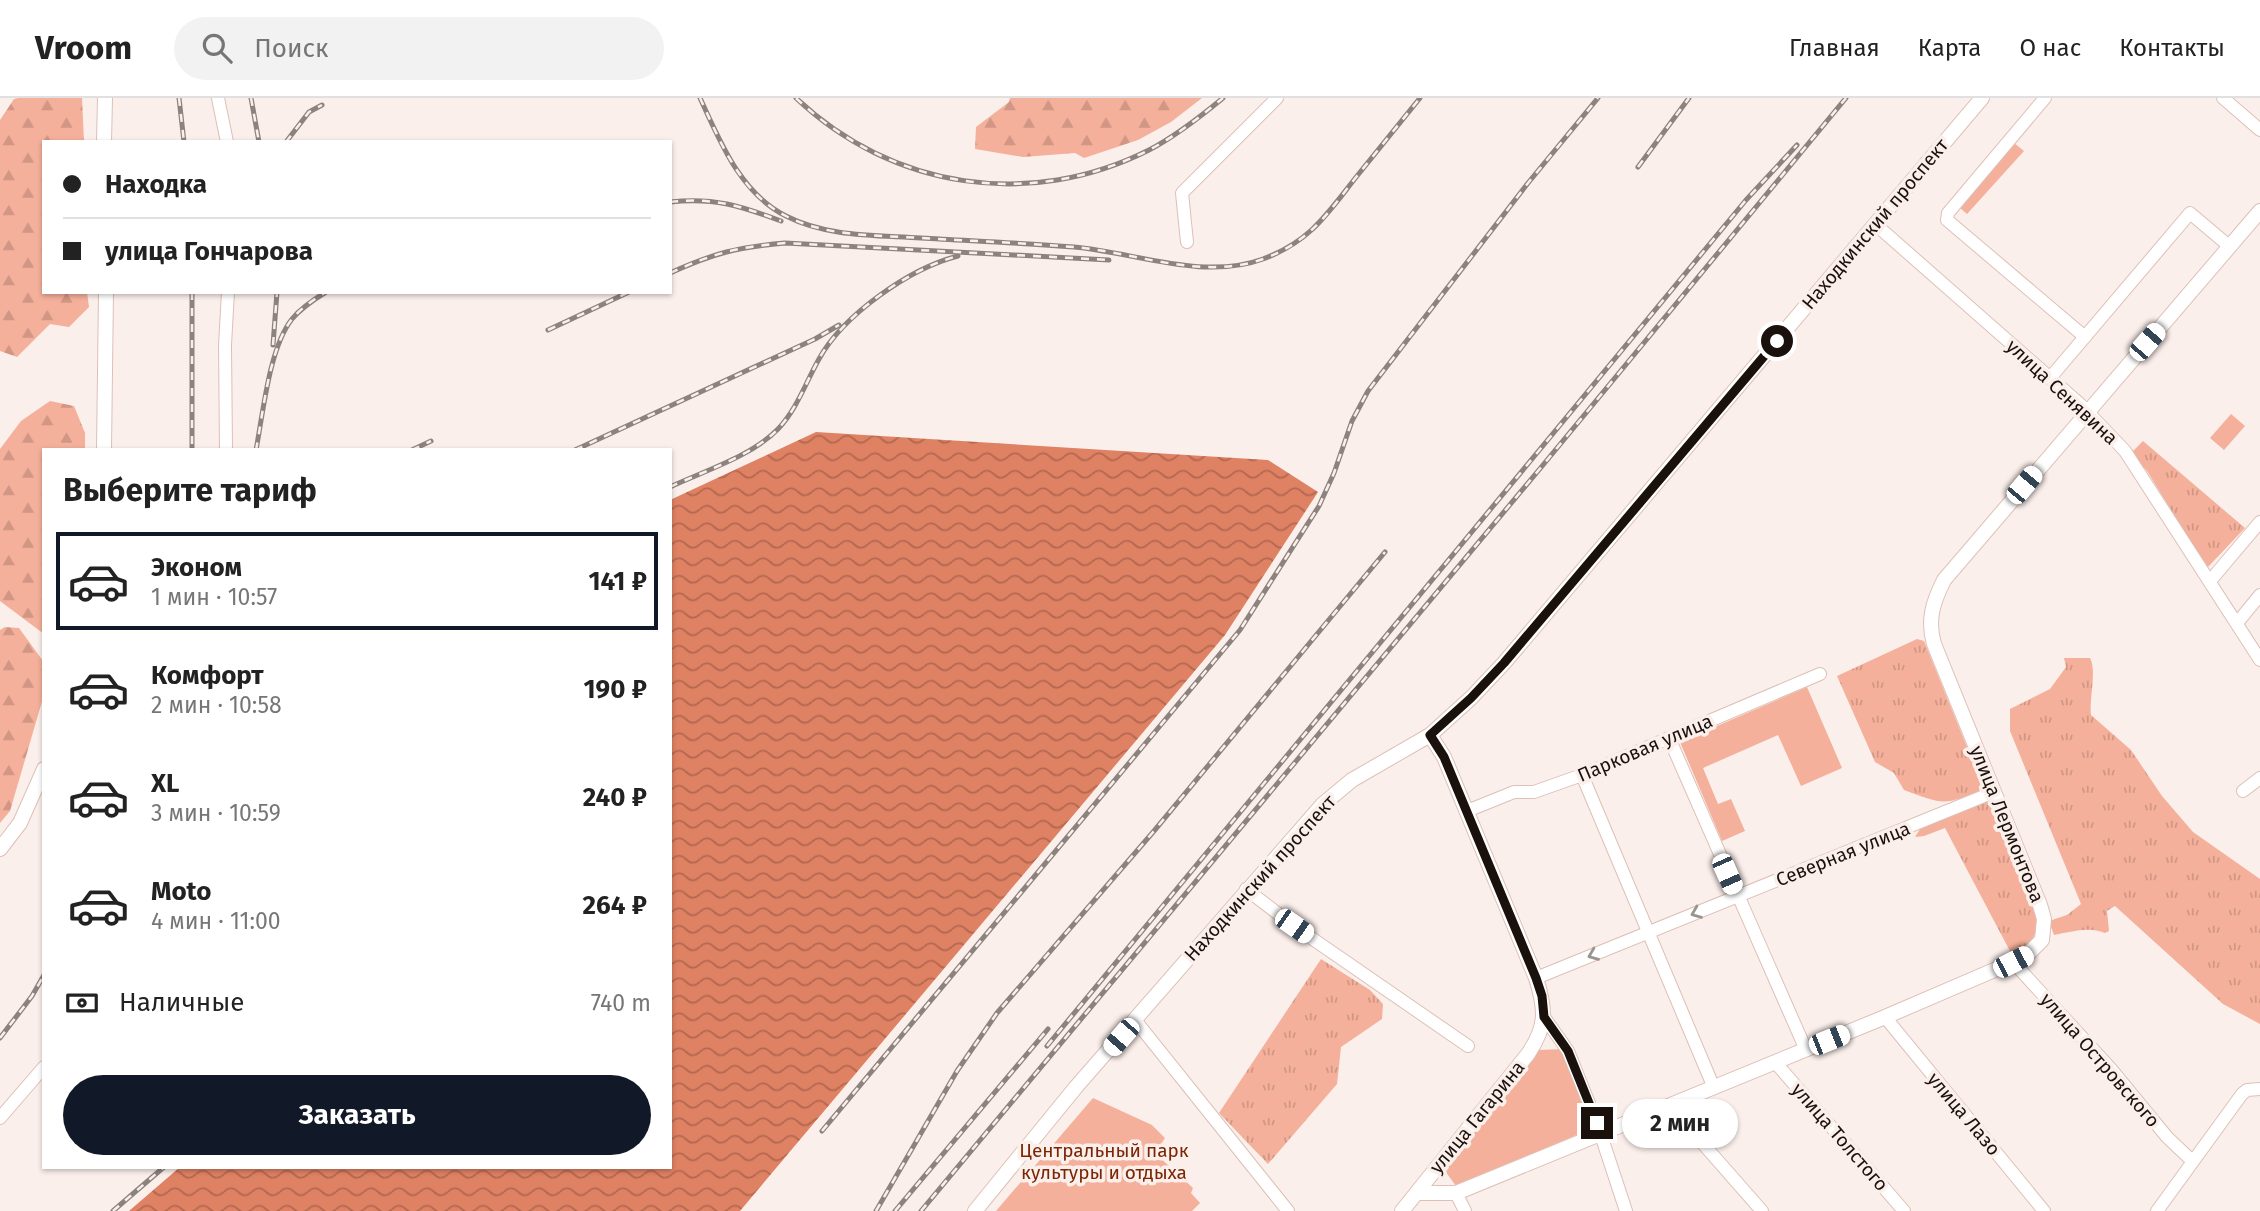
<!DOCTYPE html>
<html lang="ru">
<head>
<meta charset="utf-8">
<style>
	:root { --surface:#fff; --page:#f2f2f2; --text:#222; --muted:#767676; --line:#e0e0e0; --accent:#111827 }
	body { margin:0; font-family:"Fira Sans",sans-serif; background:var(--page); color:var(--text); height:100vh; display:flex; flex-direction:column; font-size:26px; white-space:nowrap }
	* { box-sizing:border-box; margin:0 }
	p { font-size:23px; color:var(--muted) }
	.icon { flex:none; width:38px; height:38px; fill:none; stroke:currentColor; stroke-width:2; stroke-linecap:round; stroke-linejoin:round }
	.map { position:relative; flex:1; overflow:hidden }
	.sheet { position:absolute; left:42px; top:350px; width:630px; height:721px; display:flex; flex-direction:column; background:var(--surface); border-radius:0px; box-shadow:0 2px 5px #0004 }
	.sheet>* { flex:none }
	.top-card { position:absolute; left:42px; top:42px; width:630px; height:154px; border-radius:0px; box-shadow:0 2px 5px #0004; display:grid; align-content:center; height:154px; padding:0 21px; background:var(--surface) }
	.end { position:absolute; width:32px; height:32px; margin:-16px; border:9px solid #1a110d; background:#fff; box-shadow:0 0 0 4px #fff }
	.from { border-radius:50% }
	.bubble { position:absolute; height:49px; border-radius:24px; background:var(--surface); box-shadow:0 2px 5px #0004; font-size:23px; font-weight:700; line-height:49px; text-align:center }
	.car { position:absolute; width:21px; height:42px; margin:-21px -10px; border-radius:9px; box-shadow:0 0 5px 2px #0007; background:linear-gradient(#fff 24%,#345 0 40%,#fff 0 76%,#345 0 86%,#fff 0) }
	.top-card b { display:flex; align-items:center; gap:24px; height:66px; font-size:26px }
	.top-card b+b { border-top:2px solid var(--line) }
	.top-card i { width:18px; height:18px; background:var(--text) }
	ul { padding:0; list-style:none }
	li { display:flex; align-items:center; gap:21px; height:98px; margin:0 14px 10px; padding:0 7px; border:4px solid transparent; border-radius:0px }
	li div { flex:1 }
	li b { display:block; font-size:26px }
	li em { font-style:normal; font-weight:700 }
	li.current { border-color:var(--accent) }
	li>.icon { width:63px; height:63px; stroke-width:1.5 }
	h2 { padding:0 21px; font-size:32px; line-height:84px }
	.pay { display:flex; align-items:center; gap:18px; height:77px; padding:0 21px; font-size:26px }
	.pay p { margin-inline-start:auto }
	.cta { display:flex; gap:14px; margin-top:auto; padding:14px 21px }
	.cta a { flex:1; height:80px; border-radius:42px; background:var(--accent); color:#fff; font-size:28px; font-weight:700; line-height:80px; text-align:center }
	header { display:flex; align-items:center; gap:42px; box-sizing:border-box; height:98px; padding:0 35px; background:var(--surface); border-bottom:2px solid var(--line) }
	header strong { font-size:33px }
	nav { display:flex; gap:38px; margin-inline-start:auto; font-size:24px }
	.search { width:490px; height:63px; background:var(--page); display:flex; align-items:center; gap:18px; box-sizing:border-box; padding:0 24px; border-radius:38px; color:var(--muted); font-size:26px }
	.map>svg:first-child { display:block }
	.grass { fill:url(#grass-tufts) }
	.forest { fill:url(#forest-firs) }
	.park { fill:#f4b09a }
	.water { fill:url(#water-waves) }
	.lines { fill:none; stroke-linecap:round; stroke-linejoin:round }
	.minor-casing { stroke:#ddc0b7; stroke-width:14 }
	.major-casing { stroke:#ddc0b7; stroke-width:16 }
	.minor { stroke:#fff; stroke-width:12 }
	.major { stroke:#fff; stroke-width:14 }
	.rail-casing { stroke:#8c827e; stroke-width:5 }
	.rail { stroke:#fbefeb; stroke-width:2.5; stroke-dasharray:8; stroke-linecap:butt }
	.oneway { stroke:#989492 }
	.route { stroke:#1a110d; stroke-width:9 }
	.labels { text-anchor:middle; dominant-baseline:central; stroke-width:7; stroke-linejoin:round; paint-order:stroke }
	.street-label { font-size:19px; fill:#1a110d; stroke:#fbefeb }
	.park-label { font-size:19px; fill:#7a2504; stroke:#fbefeb }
</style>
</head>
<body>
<header>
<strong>Vroom</strong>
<div class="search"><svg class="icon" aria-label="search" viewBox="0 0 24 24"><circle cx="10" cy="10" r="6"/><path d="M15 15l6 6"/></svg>Поиск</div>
<nav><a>Главная</a><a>Карта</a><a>О нас</a><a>Контакты</a></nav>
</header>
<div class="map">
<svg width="2260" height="1113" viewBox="0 0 2260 1113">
	<defs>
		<pattern id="grass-tufts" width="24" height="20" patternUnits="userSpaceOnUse" patternTransform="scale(1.75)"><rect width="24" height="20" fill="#f4b09a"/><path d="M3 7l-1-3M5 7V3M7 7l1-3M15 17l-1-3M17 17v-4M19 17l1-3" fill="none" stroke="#d19684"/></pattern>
		<pattern id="forest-firs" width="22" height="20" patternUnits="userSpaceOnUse" patternTransform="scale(1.75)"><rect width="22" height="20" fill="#f4b09a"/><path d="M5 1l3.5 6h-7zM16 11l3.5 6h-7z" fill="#d19684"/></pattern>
		<pattern id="water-waves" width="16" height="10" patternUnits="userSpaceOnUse" patternTransform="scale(1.75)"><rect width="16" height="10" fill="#df8163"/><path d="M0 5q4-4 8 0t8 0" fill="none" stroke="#b46850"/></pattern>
	</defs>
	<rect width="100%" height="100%" fill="#fbefeb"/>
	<g class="grass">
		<polygon points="2143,343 2245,430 2207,470 2147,373 2131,355"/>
		<path d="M1917,541L1924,543L1984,691C1943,708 1945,707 1904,692L1894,675L1875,664L1837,578Z"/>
		<path d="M2064,560H2090C2097,572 2089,601 2091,617L2131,652L2162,698L2193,734L2260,781V926L2223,906L2115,808L2107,813L2109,833L2105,835C2088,828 2071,834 2054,837L2049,823L2067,817L2081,806L2010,633V611L2050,591L2066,569Z"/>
		<polygon points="1988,702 2024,783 2039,828 2030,846 2011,855 1945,730 1924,738 1915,739 1922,728"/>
		<polygon points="1321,861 1370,892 1383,906 1382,921 1341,949 1337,986 1268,1066 1219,1015"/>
	</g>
	<g class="forest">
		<polygon points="18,0 82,0 84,44 44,44 44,194 87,194 89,209 69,229 50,226 17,259 0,253 0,22 14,1"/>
		<polygon points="1010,0 1202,0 1171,24 1138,42 1084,60 1075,55 1023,59 975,51 976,29 1009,4"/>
		<polygon points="50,303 74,308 85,335 85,352 44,352 44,536 0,503 0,351 21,323"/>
		<polygon points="5,529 19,530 43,563 43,600 10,713 0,725 0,532"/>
	</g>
	<g class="park">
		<polygon points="2014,45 2024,53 1967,116 1959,109"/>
		<polygon points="2231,316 2245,328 2224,352 2210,340"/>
		<polygon points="1807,589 1842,670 1801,688 1778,637 1703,670 1718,706 1731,701 1745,733 1722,743 1680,644"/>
		<polygon points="1563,951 1593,1030 1456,1088 1445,1073 1449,1063 1539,952"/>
		<polygon points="1093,1000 1152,1027 1165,1040 1155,1055 1193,1090 1191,1095 1200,1105 1192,1113 996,1113"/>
	</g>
	<polygon class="water" points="816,334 1268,362 1318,394 1225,537 740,1113 129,1113 180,1069 670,1069 670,402"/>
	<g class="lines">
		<defs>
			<g id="minor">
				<polyline points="218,0 227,44"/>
				<polyline points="2045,0 1948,115 1947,122 2085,239"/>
				<polyline points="2223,0 2260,32"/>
				<polyline points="1875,126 2081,307 2125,353 2260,562"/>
				<polyline points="1187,144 1182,95 1277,0"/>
				<polyline points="2050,280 2190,115 2229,148"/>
				<polyline points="226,352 225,247 228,194"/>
				<polyline points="2210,483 2260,424"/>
				<polyline points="2237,525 2260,497"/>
				<polyline points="1669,640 1806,952"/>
				<polyline points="1582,677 1714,990"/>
				<polyline points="2243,693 2260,680"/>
				<polyline points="1467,713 1514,694 1534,694 1582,677 1820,576"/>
				<polyline points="1246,791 1294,828 1468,948"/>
				<polyline points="2013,864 2111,971 2167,1039 2188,1059"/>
				<polyline points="1536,880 1994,694"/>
				<polyline points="1544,919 1568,953 1597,1025 1626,1113"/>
				<polyline points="1885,919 2044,1113"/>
				<polyline points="1135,922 1288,1113"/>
				<polyline points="1775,964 1904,1113"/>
				<polyline points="1669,1007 1762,1113"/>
				<polyline points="0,1020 44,969"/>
				<polyline points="1456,1095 1465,1113"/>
				<polyline points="2157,1113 2242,996 2247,992 2260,991"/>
			</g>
			<g id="major">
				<polyline points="104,44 105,0"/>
				<polyline points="104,352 106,194"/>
				<polyline points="0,751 20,725 44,671"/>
				<path d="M1417,1095H1456L1885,919L2013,864L2028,856L2042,842L2044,821L2040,807L1934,546C1927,522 1933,504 1944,482L2260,113"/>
				<polyline points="975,1113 1076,989 1322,707 1352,682 1430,637 1471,600 1504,565 1982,0"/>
				<path d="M1402,1113L1528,956C1547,928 1546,912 1536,880L1444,659L1430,637"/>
			</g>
		</defs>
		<use href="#minor" class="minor-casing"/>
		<use href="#major" class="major-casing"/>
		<use href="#minor" class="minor"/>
		<use href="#major" class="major"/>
		<defs>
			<g id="rail">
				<polyline points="179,0 184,44"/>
				<polyline points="251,0 259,44"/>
				<path d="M700,0C720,43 740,95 786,118C827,139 875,137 921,140C972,143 1023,145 1074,149C1134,154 1203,183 1263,161C1311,143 1327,116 1357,78C1378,52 1399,26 1420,0"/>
				<path d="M796,0C892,91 1030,112 1149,52C1176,38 1200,19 1223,0"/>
				<polyline points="286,44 309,14 322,7"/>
				<polyline points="1638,69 1689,0"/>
				<path d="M670,104C714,99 741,108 781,123"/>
				<path d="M670,175C714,155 738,149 785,145L1109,162"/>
				<polyline points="192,194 192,352"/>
				<polyline points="548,232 629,194"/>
				<polyline points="273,247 277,194"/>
				<path d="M256,352C263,316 269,250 292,221C301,210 313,202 326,194"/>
				<polyline points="412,352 431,343"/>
				<polyline points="575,352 815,241 839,227"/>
				<path d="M670,389C704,373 752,358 778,331C797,311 806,284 819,261C843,217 910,170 958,158"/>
				<polyline points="0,940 32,898 44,877"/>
				<polyline points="1047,948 1746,102 1797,47"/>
				<polyline points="822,1033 1240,532 1319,408 1334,375 1352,323 1368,293 1528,85 1598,0"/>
				<polyline points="113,1113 164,1069"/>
				<polyline points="876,1113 957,973 997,915 1154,733 1385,454"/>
				<polyline points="895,1113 1048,931"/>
				<polyline points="921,1113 1543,367 1846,0"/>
			</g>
		</defs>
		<use href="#rail" class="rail-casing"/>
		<use href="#rail" class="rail"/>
	</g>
	<defs><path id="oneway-chevron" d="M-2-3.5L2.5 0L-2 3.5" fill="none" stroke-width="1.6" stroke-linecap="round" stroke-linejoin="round" transform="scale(1.75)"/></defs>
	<g class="oneway">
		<use href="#oneway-chevron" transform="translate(1696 815) rotate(158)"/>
		<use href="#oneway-chevron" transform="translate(1593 857) rotate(158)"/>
	</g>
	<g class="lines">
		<polyline class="route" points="1597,1025 1568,953 1544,919 1542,898 1536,880 1444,659 1430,637 1471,600 1504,565 1777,243"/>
	</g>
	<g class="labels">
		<g class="street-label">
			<text transform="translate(1875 126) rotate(-50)">Находкинский проспект</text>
			<text transform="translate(2062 294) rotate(43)">улица Сенявина</text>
			<text transform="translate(1645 650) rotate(-23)">Парковая улица</text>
			<text transform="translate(2007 726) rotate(68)">улица Лермонтова</text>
			<text transform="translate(1843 756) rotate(-22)">Северная улица</text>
			<text transform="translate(1260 780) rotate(-48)">Находкинский проспект</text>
			<text transform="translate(2100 962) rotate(49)">улица Островского</text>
			<text transform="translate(1964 1016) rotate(50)">улица Лазо</text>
			<text transform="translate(1477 1019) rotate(-51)">улица Гагарина</text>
			<text transform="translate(1840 1039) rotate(49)">улица Толстого</text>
		</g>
		<g class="park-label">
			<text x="1104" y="1052">Центральный парк<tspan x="1104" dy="22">культуры и отдыха</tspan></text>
		</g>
	</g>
</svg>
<i class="end from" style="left:1777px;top:243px"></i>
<i class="end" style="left:1597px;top:1025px"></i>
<div class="bubble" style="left:1622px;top:1001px;width:116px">2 мин</div>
<i class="car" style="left:2147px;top:244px;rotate:41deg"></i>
<i class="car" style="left:2024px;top:387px;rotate:40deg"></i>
<i class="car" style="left:1727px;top:776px;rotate:156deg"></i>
<i class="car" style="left:1294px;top:828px;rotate:125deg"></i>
<i class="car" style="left:2013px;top:864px;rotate:63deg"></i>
<i class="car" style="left:1121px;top:939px;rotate:221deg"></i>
<i class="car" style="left:1829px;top:942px;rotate:68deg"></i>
<div class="top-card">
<b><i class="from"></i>Находка</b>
<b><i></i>улица Гончарова</b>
</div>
<section class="sheet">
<h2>Выберите тариф</h2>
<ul>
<li class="current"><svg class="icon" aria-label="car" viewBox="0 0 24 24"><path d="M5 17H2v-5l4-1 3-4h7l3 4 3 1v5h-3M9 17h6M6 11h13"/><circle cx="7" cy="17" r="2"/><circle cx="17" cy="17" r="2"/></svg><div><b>Эконом</b><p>1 мин · 10:57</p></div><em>141 ₽</em></li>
<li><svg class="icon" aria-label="car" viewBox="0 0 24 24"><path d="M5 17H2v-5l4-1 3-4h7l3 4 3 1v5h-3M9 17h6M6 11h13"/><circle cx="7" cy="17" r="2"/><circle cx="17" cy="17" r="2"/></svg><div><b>Комфорт</b><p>2 мин · 10:58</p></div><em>190 ₽</em></li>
<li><svg class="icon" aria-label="car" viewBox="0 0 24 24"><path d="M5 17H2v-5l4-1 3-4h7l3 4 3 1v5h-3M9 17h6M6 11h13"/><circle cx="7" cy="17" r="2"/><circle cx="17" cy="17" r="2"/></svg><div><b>XL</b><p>3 мин · 10:59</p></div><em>240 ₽</em></li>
<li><svg class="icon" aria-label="car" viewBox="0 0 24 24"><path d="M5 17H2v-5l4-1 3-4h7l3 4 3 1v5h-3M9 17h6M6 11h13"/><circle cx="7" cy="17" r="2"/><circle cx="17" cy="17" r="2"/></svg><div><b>Moto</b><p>4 мин · 11:00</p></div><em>264 ₽</em></li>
</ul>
<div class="pay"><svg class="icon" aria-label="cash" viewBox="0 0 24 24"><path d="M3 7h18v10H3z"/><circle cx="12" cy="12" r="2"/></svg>Наличные<p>740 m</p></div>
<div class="cta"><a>Заказать</a></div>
</section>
</div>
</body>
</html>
